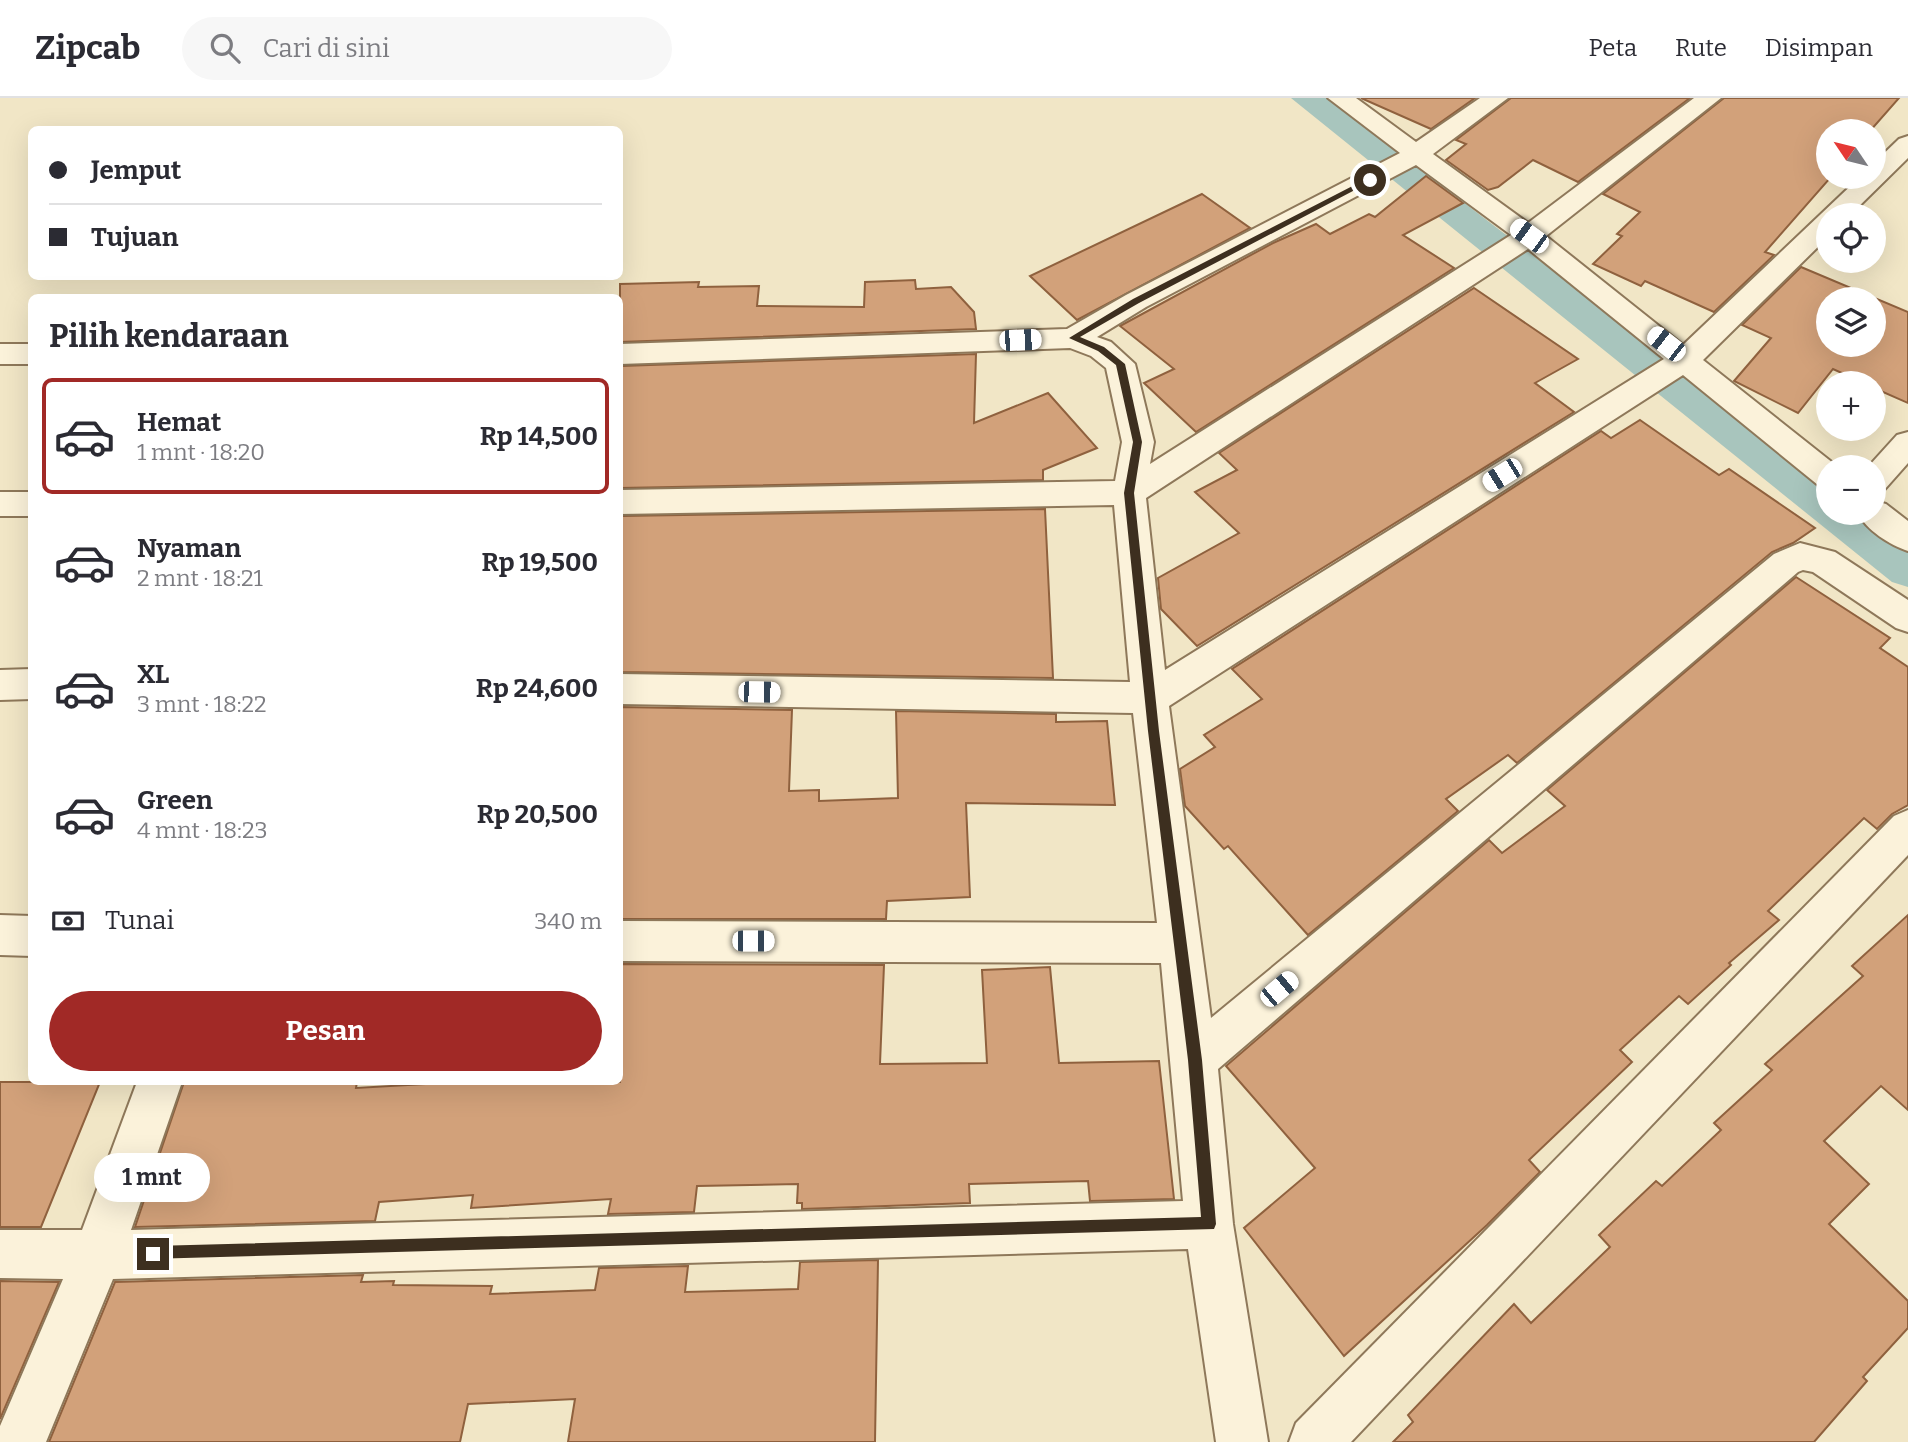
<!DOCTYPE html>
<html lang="id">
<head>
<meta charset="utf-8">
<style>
	:root { --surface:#fff; --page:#f7f7f7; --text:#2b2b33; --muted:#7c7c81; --line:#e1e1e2; --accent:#a12926 }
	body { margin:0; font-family:Bitter,serif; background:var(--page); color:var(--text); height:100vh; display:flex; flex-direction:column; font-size:26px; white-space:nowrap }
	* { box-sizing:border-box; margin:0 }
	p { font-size:23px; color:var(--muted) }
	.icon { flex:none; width:38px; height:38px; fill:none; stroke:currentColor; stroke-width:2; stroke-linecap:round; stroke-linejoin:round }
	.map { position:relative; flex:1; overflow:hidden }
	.sheet { position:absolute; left:28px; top:196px; width:595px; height:791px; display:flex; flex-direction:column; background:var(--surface); border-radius:10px; box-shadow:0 7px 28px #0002 }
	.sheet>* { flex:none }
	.banner { position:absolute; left:28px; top:28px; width:595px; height:154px; border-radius:10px; box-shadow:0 7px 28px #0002; display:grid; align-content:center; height:154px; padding:0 21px; background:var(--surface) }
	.needle { width:46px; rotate:305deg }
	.buttons { position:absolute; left:1816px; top:21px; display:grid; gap:14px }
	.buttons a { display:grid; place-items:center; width:70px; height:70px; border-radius:50%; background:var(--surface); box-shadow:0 7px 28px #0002; font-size:35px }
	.end { position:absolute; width:32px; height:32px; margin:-16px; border:9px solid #3d2f1f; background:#fff; box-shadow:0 0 0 4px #fff }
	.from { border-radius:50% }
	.bubble { position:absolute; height:49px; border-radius:24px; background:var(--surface); box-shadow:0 7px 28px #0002; font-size:23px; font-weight:700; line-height:49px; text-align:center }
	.car { position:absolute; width:21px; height:42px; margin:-21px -10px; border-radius:9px; box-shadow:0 0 5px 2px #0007; background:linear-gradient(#fff 24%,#345 0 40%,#fff 0 76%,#345 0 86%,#fff 0) }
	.banner b { display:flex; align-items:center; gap:24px; height:66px; font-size:26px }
	.banner b+b { border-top:2px solid var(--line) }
	.banner i { width:18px; height:18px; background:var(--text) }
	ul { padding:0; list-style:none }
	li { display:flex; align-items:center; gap:21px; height:116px; margin:0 14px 10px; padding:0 7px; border:4px solid transparent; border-radius:10px }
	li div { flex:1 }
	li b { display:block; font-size:26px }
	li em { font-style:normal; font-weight:700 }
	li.on { border-color:var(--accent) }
	li>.icon { width:63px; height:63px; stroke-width:1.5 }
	h2 { padding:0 21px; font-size:32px; line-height:84px }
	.pay { display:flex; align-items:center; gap:18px; height:77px; padding:0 21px; font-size:26px }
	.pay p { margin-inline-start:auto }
	.action { display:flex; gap:14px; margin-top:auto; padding:14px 21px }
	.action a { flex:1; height:80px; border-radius:42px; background:var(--accent); color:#fff; font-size:28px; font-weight:700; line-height:80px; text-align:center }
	header { display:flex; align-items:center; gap:42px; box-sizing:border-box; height:98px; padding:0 35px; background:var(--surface); border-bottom:2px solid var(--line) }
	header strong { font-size:33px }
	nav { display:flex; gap:38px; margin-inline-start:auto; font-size:24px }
	.search { width:490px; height:63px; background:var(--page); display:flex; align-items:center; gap:18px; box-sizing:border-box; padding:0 24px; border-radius:38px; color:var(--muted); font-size:26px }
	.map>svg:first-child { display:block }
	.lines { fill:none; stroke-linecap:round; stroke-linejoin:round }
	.canal { fill:#a8c5bd; fill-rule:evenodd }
	.building { fill:#d2a17a; stroke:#8f613e; stroke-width:2; fill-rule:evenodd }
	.minor-casing { stroke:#8e785a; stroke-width:4 }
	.minor { fill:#fbf2da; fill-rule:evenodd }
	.route { fill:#3d2f1f }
</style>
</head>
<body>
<header>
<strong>Zipcab</strong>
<div class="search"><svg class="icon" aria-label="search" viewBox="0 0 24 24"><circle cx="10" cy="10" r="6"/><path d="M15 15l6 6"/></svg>Cari di sini</div>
<nav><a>Peta</a><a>Rute</a><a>Disimpan</a></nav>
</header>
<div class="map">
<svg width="1908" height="1344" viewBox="0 0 1908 1344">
	<rect width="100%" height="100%" fill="#f1e6c6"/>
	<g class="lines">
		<polygon class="canal" points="1291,0 1328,0 1829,385 1829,415 1867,415 1908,446 1908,489 1892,484"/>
	</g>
	<g class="building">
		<polygon points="1361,0 1475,0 1431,31"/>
		<polygon points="1511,0 1690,0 1578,84 1533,62 1498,89 1488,92 1446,62 1466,46 1456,42"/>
		<polygon points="1724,0 1899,0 1870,33 1829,33 1831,79 1765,154 1774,157 1714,214 1645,183 1641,188 1593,166 1622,138 1617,136 1640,114 1603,96"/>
		<polygon points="1426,78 1463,105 1403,137 1454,170 1196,334 1144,285 1174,271 1120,228 1273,145 1316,126 1330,136 1369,116 1375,119"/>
		<polygon points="1202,96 1250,130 1077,222 1030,178"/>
		<path d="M1801,169L1908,214V305L1874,290V285H1864L1833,271L1798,315L1734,283L1771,240L1742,227ZM1829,201H1874V247H1829Z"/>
		<polygon points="915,182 916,191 951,189 974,214 976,231 620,244 620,186 699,184 698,189 759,188 757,208 864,209 865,184"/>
		<polygon points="1474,190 1578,261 1535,285 1574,314 1197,548 1161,511 1158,480 1239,435 1195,394 1237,372 1219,355"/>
		<polygon points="976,256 974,325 1048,295 1097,350 1043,372 1043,382 620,390 620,268"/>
		<polygon points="1640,322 1719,377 1729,371 1815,430 1793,445 1772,454 1517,665 1508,657 1446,701 1458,713 1308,837 1228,748 1224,751 1185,708 1180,671 1215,649 1204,637 1262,601 1232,571 1601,333 1611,340"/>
		<polygon points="1045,411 1053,580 620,574 620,418"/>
		<polygon points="1796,479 1890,540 1880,550 1908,569 1908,707 1892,716 1877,731 1864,720 1768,813 1779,822 1729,865 1731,867 1688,906 1679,898 1620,952 1632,964 1529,1062 1540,1074 1487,1127 1344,1258 1244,1130 1315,1070 1226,968 1489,742 1502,755 1565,708 1547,692"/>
		<polygon points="620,609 792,612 789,693 819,692 819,703 898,700 896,613 1056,616 1056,624 1107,623 1115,707 966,705 970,799 887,803 886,821 620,821"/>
		<polygon points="1908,817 1908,1012 1881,988 1824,1043 1869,1086 1829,1126 1908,1203 1908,1230 1863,1279 1867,1283 1814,1344 1393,1344 1413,1324 1408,1317 1514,1206 1531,1225 1610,1149 1599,1137 1656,1083 1662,1088 1721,1032 1714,1025 1772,972 1765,966 1863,878 1852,868"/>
		<polygon points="620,866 884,867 880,966 987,965 982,872 1050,869 1059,965 1159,963 1174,1101 1090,1103 1088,1083 969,1086 970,1105 802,1111 802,1105 797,1105 798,1086 697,1088 694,1114 608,1116 611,1101 471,1110 473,1097 379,1104 375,1123 135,1129 184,984 357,984 356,990 461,984 620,984"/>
		<polygon points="0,984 100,984 41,1129 0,1129"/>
		<polygon points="878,1162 875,1344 568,1344 575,1301 468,1306 460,1344 49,1344 115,1184 363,1177 361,1184 394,1183 393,1187 492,1188 490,1196 595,1192 599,1170 688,1168 685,1194 798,1191 800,1164"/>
		<polygon points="0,1183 59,1184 0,1321"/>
	</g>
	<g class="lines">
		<defs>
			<g id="minor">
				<path d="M1328,0H1356L1416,44L1480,0H1508L1433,56L1528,125L1694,0H1721L1546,138L1683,247L1860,79H1874V65L1899,41L1908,38V60L1850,117H1829V138L1703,262L1838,369H1829V390L1818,387L1683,277L1169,608L1211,920L1774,456L1800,445L1835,454L1908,502V534L1896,530L1813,474L1803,472L1798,474L1218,971L1233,1126L1268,1344H1216L1188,1151L113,1181L46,1344H0V1328L63,1181L0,1180V1132H82L137,984H182L131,1132L1183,1103L1161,865L620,863V823L1157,825L1133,615L620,606V576L1130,584L1114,407L620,416V392L1115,383L1122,344L1106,270L1091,258L1070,250L620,266V246L1067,231L1126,197L1400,55ZM1416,67L1511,137L1150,366L1154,344L1135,266L1111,244L1097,239L1146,209ZM1528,151L1664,261L1165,572L1146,400Z"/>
				<rect x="0" y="246" width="32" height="20"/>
				<polygon points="1908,334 1908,365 1885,391 1874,395 1874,369 1868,369 1897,337"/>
				<rect x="0" y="394" width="32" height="24"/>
				<path d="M1874,403L1886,406L1908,423V453C1890,447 1866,432 1858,415H1874Z"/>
				<polygon points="32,571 32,601 0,602 0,572"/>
				<polygon points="1908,712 1908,757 1351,1344 1289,1344 1296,1325 1894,718"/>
				<polygon points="0,817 32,818 32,858 0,857"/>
			</g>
		</defs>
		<use href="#minor" class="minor-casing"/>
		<use href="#minor" class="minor"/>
	</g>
	<polygon class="route" points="1370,79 1372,83 1139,205 1080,239 1104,249 1125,266 1142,344 1134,395 1159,633 1202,962 1216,1126 1214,1131 148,1161 146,1156 153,1148 1201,1119 1188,962 1148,633 1124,395 1133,344 1116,267 1098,253 1069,240 1133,201"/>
</svg>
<div class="buttons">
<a><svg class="needle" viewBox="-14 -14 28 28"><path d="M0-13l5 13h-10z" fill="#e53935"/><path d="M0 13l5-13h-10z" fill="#7c7c81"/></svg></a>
<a><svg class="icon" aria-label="locate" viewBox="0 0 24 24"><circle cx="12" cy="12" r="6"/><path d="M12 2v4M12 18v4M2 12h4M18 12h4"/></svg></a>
<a><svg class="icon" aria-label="layers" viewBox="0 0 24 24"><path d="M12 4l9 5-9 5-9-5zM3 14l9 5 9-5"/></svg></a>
<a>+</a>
<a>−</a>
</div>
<i class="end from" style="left:1370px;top:82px"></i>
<i class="end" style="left:153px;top:1156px"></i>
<div class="bubble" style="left:94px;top:1055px;width:116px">1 mnt</div>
<i class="car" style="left:1529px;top:138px;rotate:306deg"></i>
<i class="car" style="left:1020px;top:242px;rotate:88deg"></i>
<i class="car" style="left:1666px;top:246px;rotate:308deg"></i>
<i class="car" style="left:1502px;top:377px;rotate:238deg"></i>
<i class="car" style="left:759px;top:594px;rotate:91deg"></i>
<i class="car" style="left:753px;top:843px;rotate:90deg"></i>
<i class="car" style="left:1279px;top:891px;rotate:50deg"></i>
<div class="banner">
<b><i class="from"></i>Jemput</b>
<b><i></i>Tujuan</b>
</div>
<section class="sheet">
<h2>Pilih kendaraan</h2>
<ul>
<li class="on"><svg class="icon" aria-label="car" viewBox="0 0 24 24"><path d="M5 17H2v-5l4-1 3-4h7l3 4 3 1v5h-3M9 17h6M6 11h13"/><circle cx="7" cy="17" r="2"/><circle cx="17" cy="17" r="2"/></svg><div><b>Hemat</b><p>1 mnt · 18:20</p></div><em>Rp 14,500</em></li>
<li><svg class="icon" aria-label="car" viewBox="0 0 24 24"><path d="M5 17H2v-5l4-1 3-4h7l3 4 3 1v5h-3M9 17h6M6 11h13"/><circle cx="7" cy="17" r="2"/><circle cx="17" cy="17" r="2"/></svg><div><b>Nyaman</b><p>2 mnt · 18:21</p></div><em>Rp 19,500</em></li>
<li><svg class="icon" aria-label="car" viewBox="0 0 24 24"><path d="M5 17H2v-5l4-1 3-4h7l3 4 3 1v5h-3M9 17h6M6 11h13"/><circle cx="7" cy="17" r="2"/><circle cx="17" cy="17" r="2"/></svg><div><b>XL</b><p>3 mnt · 18:22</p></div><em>Rp 24,600</em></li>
<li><svg class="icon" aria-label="car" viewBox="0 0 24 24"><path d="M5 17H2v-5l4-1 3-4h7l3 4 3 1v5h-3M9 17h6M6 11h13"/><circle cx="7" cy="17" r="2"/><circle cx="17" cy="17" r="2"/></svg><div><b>Green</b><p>4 mnt · 18:23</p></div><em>Rp 20,500</em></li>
</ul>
<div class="pay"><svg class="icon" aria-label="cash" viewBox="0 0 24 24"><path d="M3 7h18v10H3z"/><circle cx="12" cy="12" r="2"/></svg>Tunai<p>340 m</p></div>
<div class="action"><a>Pesan</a></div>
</section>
</div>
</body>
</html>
